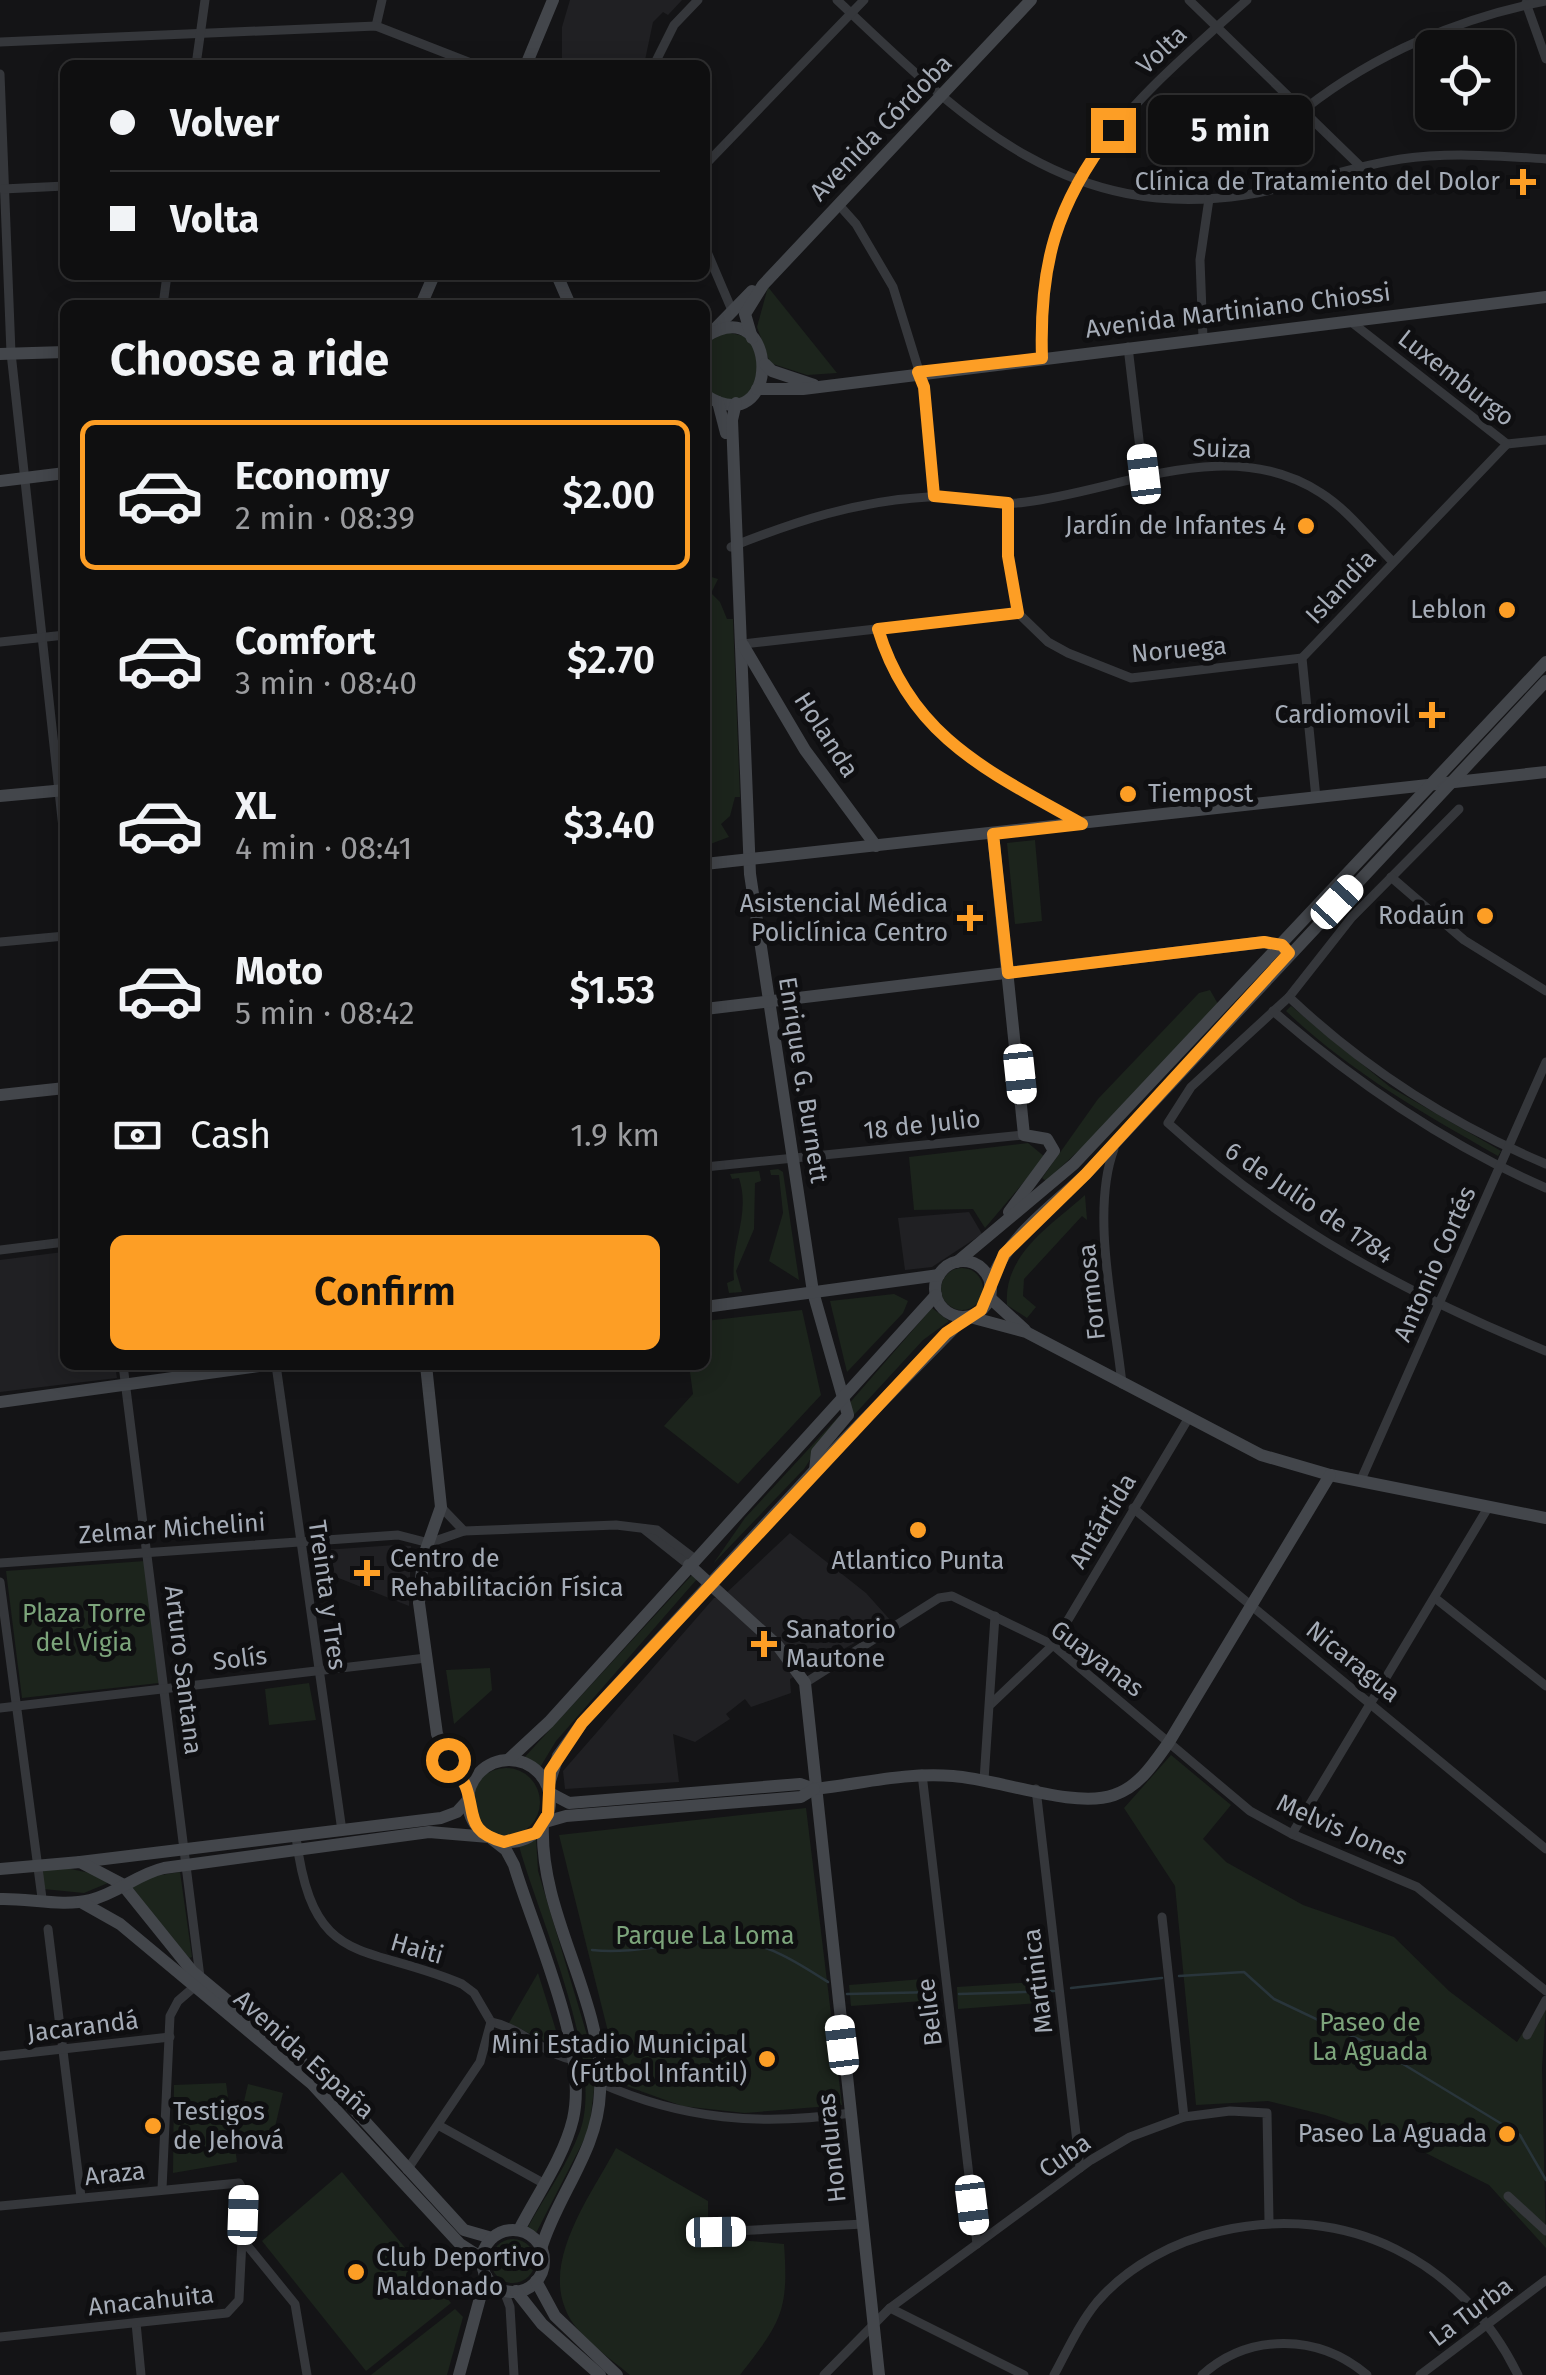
<!DOCTYPE html>
<html lang="en">
<head>
<meta charset="utf-8">
<style>
	:root { --surface:#0f0f10; --page:#181819; --text:#f1f3f6; --muted:#9b9c9f; --line:#2f2f30; --accent:#fd9e25 }
	body { margin:0; font-family:"Fira Sans",sans-serif; background:var(--page); color:var(--text); height:100vh; display:flex; flex-direction:column; font-size:38px; white-space:nowrap }
	* { box-sizing:border-box; margin:0 }
	p { font-size:32px; color:var(--muted) }
	.icon { flex:none; width:55px; height:55px; fill:none; stroke:currentColor; stroke-width:2; stroke-linecap:round; stroke-linejoin:round }
	.map { position:relative; flex:1; overflow:hidden }
	.sheet { position:absolute; left:60px; top:300px; width:650px; height:1070px; display:flex; flex-direction:column; background:var(--surface); border-radius:15px; box-shadow:0 5px 25px #0003,0 0 0 2px var(--line) }
	.sheet>* { flex:none }
	.hud { position:absolute; left:60px; top:60px; width:650px; height:220px; border-radius:15px; box-shadow:0 5px 25px #0003,0 0 0 2px var(--line); display:grid; align-content:center; height:220px; padding:0 50px; background:var(--surface) }
	.fabs { position:absolute; left:1415px; top:30px; display:grid; gap:20px }
	.fabs a { display:grid; place-items:center; width:100px; height:100px; border-radius:15px; background:var(--surface); box-shadow:0 5px 25px #0003,0 0 0 2px var(--line); font-size:50px }
	.end { position:absolute; width:45px; height:45px; margin:-22px; border:12px solid #fd9e25; background:#111; box-shadow:0 0 0 5px #111 }
	.from { border-radius:50% }
	.bubble { position:absolute; height:70px; border-radius:15px; background:var(--surface); box-shadow:0 5px 25px #0003,0 0 0 2px var(--line); font-size:32px; font-weight:600; line-height:70px; text-align:center }
	.car { position:absolute; width:30px; height:60px; margin:-30px -15px; border-radius:12px; box-shadow:0 0 8px 2px #0007; background:linear-gradient(#fff 24%,#345 0 40%,#fff 0 76%,#345 0 86%,#fff 0) }
	.hud b { display:flex; align-items:center; gap:35px; height:95px; font-size:38px }
	.hud b+b { border-top:2px solid var(--line) }
	.hud i { width:25px; height:25px; background:var(--text) }
	ul { padding:0; list-style:none }
	li { display:flex; align-items:center; gap:30px; height:150px; margin:0 20px 15px; padding:0 30px; border:5px solid transparent; border-radius:15px }
	li div { flex:1 }
	li b { display:block; font-size:38px }
	li em { font-style:normal; font-weight:600 }
	li.current { border-color:var(--accent) }
	li>.icon { width:90px; height:90px; stroke-width:1.5 }
	h2 { padding:0 50px; font-size:45px; line-height:120px }
	.pay { display:flex; align-items:center; gap:25px; height:110px; padding:0 50px; font-size:38px }
	.pay p { margin-inline-start:auto }
	.action { display:flex; gap:20px; margin-top:auto; padding:20px 50px }
	.action a { flex:1; height:115px; border-radius:15px; background:var(--accent); color:#111; font-size:40px; font-weight:600; line-height:115px; text-align:center }
	.map>svg:first-child { display:block }
	.built { fill:#202023 }
	.green { fill:#1c241c }
	.lines { fill:none; stroke-linecap:round; stroke-linejoin:round }
	.stream { stroke:#29353b; stroke-width:2.5 }
	.street { stroke:#35373b; stroke-width:9 }
	.secondary { stroke:#43464b; stroke-width:12 }
	.route { stroke:#fd9e25; stroke-width:12 }
	.poi-dot { fill:#fd9e25; stroke:#0f0f11; stroke-width:4 }
	.labels { text-anchor:middle; dominant-baseline:central; stroke-width:10; stroke-linejoin:round; paint-order:stroke }
	.street-label { font-size:25px; fill:#a5acb7; stroke:#0f0f11 }
	.poi-label { font-size:25px; fill:#a5acb7; stroke:#0f0f11; text-anchor:end }
	.park-label { font-size:25px; fill:#7ca47b; stroke:#0f0f11 }
</style>
</head>
<body>
<div class="map">
<svg width="1546" height="2375" viewBox="0 0 1546 2375">
	<rect width="100%" height="100%" fill="#141416"/>
	<g class="built">
		<polygon points="570,0 682,0 668,15 663,12 653,22 644,65 569,65 562,58 562,27"/>
		<polygon points="969,1212 982,1234 932,1267 905,1270 898,1218"/>
		<polygon points="63,1252 65,1365 115,1365 117,1378 0,1392 0,1260"/>
		<polygon points="790,1533 866,1593 892,1622 790,1679 791,1693 751,1707 745,1699 726,1714 730,1719 695,1742 673,1734 679,1782 565,1789 563,1771 714,1598 723,1596"/>
		<polygon points="396,1545 411,1546 409,1606 311,1567 310,1551"/>
	</g>
	<g class="green">
		<polygon points="768,287 837,373 807,375 770,363 757,327"/>
		<polygon points="718,330 752,338 763,380 736,403 705,395 705,337"/>
		<polygon points="705,575 718,579 711,593 720,602 727,619 733,619 740,797 735,797 730,816 721,824 729,837 705,846"/>
		<polygon points="1035,840 1042,921 1015,924 1007,843"/>
		<polygon points="1210,990 1218,1004 1107,1124 1046,1181 1042,1178 1098,1099 1199,993"/>
		<path d="M1291,1006L1390,1087L1501,1151L1498,1156C1423,1113 1350,1072 1286,1011Z"/>
		<polygon points="1028,1143 1045,1157 985,1228 973,1209 914,1210 909,1157"/>
		<polygon points="778,1169 783,1172 799,1280 769,1261 783,1213 779,1175 771,1175 770,1170"/>
		<path d="M759,1171L761,1181L755,1183L754,1229L736,1271L742,1292L729,1293L727,1283L734,1280C730,1244 751,1215 739,1178L732,1179L730,1174Z"/>
		<path d="M1085,1195L1087,1220L1082,1216L1024,1279L1023,1296L1036,1307L1027,1318L1007,1305C1003,1254 1052,1225 1085,1195Z"/>
		<circle cx="962" cy="1289" r="21"/>
		<polygon points="894,1294 908,1301 903,1313 847,1372 830,1301"/>
		<polygon points="932,1308 949,1321 923,1340 853,1416 847,1406"/>
		<polygon points="802,1310 821,1395 738,1484 664,1426 693,1394 689,1365 705,1365 705,1321"/>
		<polygon points="840,1415 804,1469 713,1564 745,1518"/>
		<polygon points="145,1561 159,1683 22,1698 6,1571"/>
		<polygon points="692,1575 697,1579 556,1741 539,1769 523,1759"/>
		<polygon points="490,1668 492,1690 454,1724 446,1670"/>
		<polygon points="309,1683 316,1720 269,1725 265,1689"/>
		<polygon points="1171,1755 1231,1805 1203,1839 1226,1862 1303,1905 1394,1937 1449,1991 1517,2042 1542,2002 1546,2006 1542,2068 1546,2248 1489,2185 1412,2146 1325,2115 1268,2101 1196,2105 1175,1886 1124,1808"/>
		<circle cx="506" cy="1802" r="34"/>
		<polygon points="806,1808 842,2105 745,2113 682,2106 621,2084 559,1835"/>
		<path d="M536,1838L538,1871L590,2045L595,2081L589,2130L536,2233L528,2227C545,2196 568,2164 580,2131C605,2062 539,1918 519,1846Z"/>
		<polygon points="66,1868 90,1873 108,1883 84,1893 44,1889 41,1871"/>
		<polygon points="180,1872 192,1957 189,1958 132,1887 155,1876"/>
		<polygon points="538,1973 560,2043 556,2047 509,2023"/>
		<polygon points="935,1978 938,2000 851,2006 849,1985"/>
		<polygon points="1049,1981 1051,2002 958,2009 957,1987"/>
		<polygon points="226,2083 237,2162 173,2173 174,2085"/>
		<polygon points="248,2084 283,2093 271,2144 236,2136"/>
		<path d="M616,2148L708,2201V2237L784,2244C789,2312 781,2322 740,2375H630C608,2356 575,2336 565,2308C544,2256 593,2192 616,2148Z"/>
		<polygon points="342,2172 451,2303 366,2371 262,2241"/>
		<circle cx="513" cy="2261" r="22"/>
		<polygon points="455,2309 463,2317 447,2375 371,2375"/>
	</g>
	<g class="lines">
		<g class="stream">
			<path d="M592,1950C640,1955 687,1938 734,1941C768,1943 800,1964 828,1982"/>
			<polyline points="1179,1976 1244,1972 1274,1999 1375,2047 1520,2135 1546,2180"/>
			<polyline points="1071,1988 1162,1978"/>
			<polyline points="847,1994 937,1992"/>
			<polyline points="959,1994 1054,1991"/>
		</g>
		<g class="street">
			<path d="M837,0C958,114 1062,223 1245,195C1298,187 1348,167 1401,159C1449,152 1499,156 1546,159"/>
			<polyline points="1189,0 1360,166"/>
			<polyline points="1526,3 1546,59"/>
			<polyline points="376,26 382,0"/>
			<polyline points="0,42 376,26 476,65"/>
			<polyline points="196,65 205,0"/>
			<polyline points="654,65 674,25 698,0"/>
			<polyline points="0,74 11,353 65,846"/>
			<path d="M1306,108C1375,54 1459,18 1546,1"/>
			<polyline points="705,165 864,0"/>
			<polyline points="3,189 65,186"/>
			<polyline points="839,205 856,224 893,287 924,387 934,497"/>
			<polyline points="705,247 731,308"/>
			<polyline points="163,305 167,275"/>
			<polyline points="1350,321 1507,444 1546,440"/>
			<polyline points="1203,338 1200,260 1209,199"/>
			<polyline points="1128,347 1143,474"/>
			<path d="M1042,358C1036,180 1125,109 1247,0"/>
			<polyline points="1008,503 1008,557 1018,613 1048,642 1068,653 1131,678 1302,658"/>
			<path d="M731,547C796,521 857,501 928,497C961,495 993,507 1026,502C1123,490 1228,433 1321,493C1348,510 1370,539 1392,561"/>
			<path d="M878,629C911,738 989,771 1081,823"/>
			<polyline points="0,642 65,635"/>
			<polyline points="743,644 1018,613"/>
			<polyline points="1316,798 1302,658 1507,444"/>
			<path d="M1459,809L1352,917L1289,997L1191,1087L1168,1123C1282,1227 1404,1293 1546,1351"/>
			<polyline points="1391,877 1464,940 1546,991"/>
			<polyline points="0,942 65,936"/>
			<path d="M1289,997C1363,1067 1451,1124 1546,1164"/>
			<path d="M1273,1011C1355,1082 1447,1145 1546,1188"/>
			<path d="M1114,1149C1090,1213 1115,1315 1122,1384"/>
			<polyline points="705,1167 1024,1135"/>
			<polyline points="0,1250 65,1242"/>
			<polyline points="123,1365 200,1977"/>
			<polyline points="276,1365 342,1831"/>
			<polyline points="1360,1482 1546,1062"/>
			<polyline points="441,1507 464,1531"/>
			<polyline points="1133,1508 1546,1849"/>
			<polyline points="645,1530 689,1565"/>
			<polyline points="0,1563 398,1535 429,1543 464,1531 616,1525 657,1530 695,1559"/>
			<polyline points="0,1582 42,1898"/>
			<polyline points="1435,1598 1546,1686"/>
			<polyline points="805,1683 939,1598 952,1596 1053,1645 1250,1811 1292,1834 1417,1887 1546,1991"/>
			<polyline points="991,1704 1053,1645 1188,1419"/>
			<polyline points="0,1708 426,1658"/>
			<polyline points="922,1774 977,2244"/>
			<polyline points="984,1780 995,1616"/>
			<polyline points="1036,1789 1080,2168"/>
			<polyline points="1292,1834 1489,1506"/>
			<path d="M296,1837C313,1970 363,1942 462,1984L474,1993L491,2022"/>
			<polyline points="1162,1917 1184,2117"/>
			<polyline points="48,1929 81,2197"/>
			<path d="M491,2022C522,2028 544,2055 575,2060"/>
			<polyline points="1527,2035 1546,2000"/>
			<polyline points="0,2056 170,2037"/>
			<path d="M600,2083C683,2120 761,2126 851,2113"/>
			<polyline points="438,2125 543,2183"/>
			<polyline points="407,2170 480,2062 491,2022"/>
			<polyline points="162,2189 170,2016 178,2001 193,1988"/>
			<polyline points="1508,2196 1546,2231"/>
			<polyline points="0,2206 239,2183 244,2192 242,2239 295,2304 307,2375"/>
			<polyline points="716,2232 863,2224"/>
			<polyline points="504,2291 510,2307 514,2375"/>
			<polyline points="890,2308 1024,2375"/>
			<polyline points="136,2323 141,2375"/>
			<polyline points="0,2337 227,2313 239,2300 242,2240"/>
			<polyline points="824,2375 890,2308 1091,2160 1130,2137 1184,2117 1230,2111 1267,2113 1269,2221"/>
			<path d="M1054,2375C1067,2351 1079,2324 1097,2302C1128,2266 1175,2241 1221,2231C1346,2202 1462,2260 1518,2375"/>
			<path d="M1202,2375C1250,2332 1319,2334 1367,2375"/>
			<polyline points="1420,2375 1546,2280"/>
		</g>
		<g class="secondary">
			<polyline points="526,65 553,0"/>
			<polyline points="557,275 570,305"/>
			<polyline points="421,305 434,275"/>
			<polyline points="711,333 752,291"/>
			<path d="M705,337C781,288 782,445 705,395"/>
			<polyline points="752,338 745,314 763,285 1031,0"/>
			<polyline points="0,354 65,352"/>
			<polyline points="765,364 772,371 814,385"/>
			<polyline points="757,389 803,389 1546,297"/>
			<polyline points="718,402 726,433"/>
			<polyline points="736,403 732,420 750,874 813,1292 848,1415 817,1452 815,1470"/>
			<polyline points="0,481 65,473"/>
			<polyline points="743,645 805,750 876,846"/>
			<polyline points="0,796 65,790"/>
			<polyline points="993,834 1024,1135 1047,1139 1054,1151 1009,1212"/>
			<polyline points="705,864 1546,772"/>
			<polyline points="705,1009 1265,942 1284,948"/>
			<polyline points="0,1095 65,1088"/>
			<circle cx="963" cy="1289" r="28"/>
			<polyline points="957,1262 1074,1164 1546,662"/>
			<path d="M990,1284C1005,1239 1052,1206 1086,1174L1546,681"/>
			<polyline points="989,1297 1025,1330"/>
			<polyline points="705,1307 939,1275"/>
			<polyline points="970,1317 1026,1332 1261,1455 1330,1475 1546,1518"/>
			<polyline points="426,1365 441,1507 423,1558 419,1603 437,1734 469,1793"/>
			<polyline points="0,1402 266,1365"/>
			<polyline points="689,1565 778,1646 805,1683 879,2375"/>
			<circle cx="509" cy="1801" r="41"/>
			<polyline points="508,1760 549,1722 936,1295"/>
			<polyline points="548,1787 558,1756 582,1723 815,1470 965,1317"/>
			<path d="M550,1793L569,1803L800,1784L814,1789C861,1784 905,1772 953,1776C998,1779 1074,1809 1114,1795C1140,1786 1154,1763 1169,1742L1330,1475"/>
			<polyline points="545,1822 566,1816 801,1797 814,1789"/>
			<path d="M492,1839L506,1850L514,1865C535,1935 589,2049 573,2119C564,2157 537,2195 519,2230"/>
			<polyline points="80,1862 441,1818 457,1812 468,1800"/>
			<polyline points="0,1869 80,1862 122,1884 192,1971 340,2094 464,2230 492,2238"/>
			<path d="M0,1899C28,1898 63,1907 90,1900C117,1894 137,1874 164,1868L429,1832L489,1837"/>
			<polyline points="81,1902 120,1924 312,2084 460,2244 482,2258"/>
			<circle cx="513" cy="2261" r="31"/>
			<path d="M541,2249C557,2195 598,2151 600,2092C605,2000 539,1917 543,1824"/>
			<polyline points="536,2281 555,2316 617,2375"/>
			<polyline points="516,2291 542,2324 600,2375"/>
			<polyline points="459,2375 486,2276"/>
		</g>
	</g>
	<g class="lines">
		<path class="route" d="M448,1760C455,1769 462,1776 466,1787C476,1815 466,1832 504,1842L536,1833L548,1814L550,1771L582,1723L946,1333L981,1310L1004,1254L1086,1174L1289,953L1282,945L1264,942L1008,973L993,834L1082,824C990,772 911,738 878,629L1018,613L1008,556V503L934,496L924,387L918,372L1042,358C1039,265 1056,204 1113,130"/>
	</g>
	<g class="poi-dot">
		<path d="M1518 167h10v10h10v10h-10v10h-10v-10h-10v-10h10z"/>
		<circle cx="1306" cy="526" r="10"/>
		<circle cx="1507" cy="610" r="10"/>
		<path d="M1427 700h10v10h10v10h-10v10h-10v-10h-10v-10h10z"/>
		<circle cx="1128" cy="794" r="10"/>
		<circle cx="1485" cy="916" r="10"/>
		<path d="M965 903h10v10h10v10h-10v10h-10v-10h-10v-10h10z"/>
		<circle cx="918" cy="1530" r="10"/>
		<path d="M362 1558h10v10h10v10h-10v10h-10v-10h-10v-10h10z"/>
		<path d="M759 1629h10v10h10v10h-10v10h-10v-10h-10v-10h10z"/>
		<circle cx="767" cy="2059" r="10"/>
		<circle cx="153" cy="2126" r="10"/>
		<circle cx="1507" cy="2134" r="10"/>
		<circle cx="356" cy="2272" r="10"/>
	</g>
	<g class="labels">
		<g class="street-label">
			<text transform="translate(1162 50) rotate(-43)">Volta</text>
			<text transform="translate(881 128) rotate(-46)">Avenida Córdoba</text>
			<text transform="translate(1238 311) rotate(-7)">Avenida Martiniano Chiossi</text>
			<text transform="translate(1456 378) rotate(38)">Luxemburgo</text>
			<text transform="translate(1222 449) rotate(2)">Suiza</text>
			<text transform="translate(1341 587) rotate(-47)">Islandia</text>
			<text transform="translate(1179 650) rotate(-5)">Noruega</text>
			<text transform="translate(826 735) rotate(57)">Holanda</text>
			<text transform="translate(803 1080) rotate(81)">Enrique G. Burnett</text>
			<text transform="translate(922 1125) rotate(-6)">18 de Julio</text>
			<text transform="translate(1309 1203) rotate(34)">6 de Julio de 1784</text>
			<text transform="translate(1435 1264) rotate(-66)">Antonio Cortés</text>
			<text transform="translate(1092 1292) rotate(-96)">Formosa</text>
			<text transform="translate(1103 1521) rotate(-59)">Antártida</text>
			<text transform="translate(172 1529) rotate(-4)">Zelmar Michelini</text>
			<text transform="translate(327 1595) rotate(82)">Treinta y Tres</text>
			<text transform="translate(240 1659) rotate(-7)">Solís</text>
			<text transform="translate(1097 1659) rotate(37)">Guayanas</text>
			<text transform="translate(1353 1662) rotate(39)">Nicaragua</text>
			<text transform="translate(183 1670) rotate(83)">Arturo Santana</text>
			<text transform="translate(1342 1830) rotate(24)">Melvis Jones</text>
			<text transform="translate(417 1949) rotate(16)">Haiti</text>
			<text transform="translate(1038 1981) rotate(-97)">Martinica</text>
			<text transform="translate(930 2012) rotate(-97)">Belice</text>
			<text transform="translate(83 2027) rotate(-7)">Jacarandá</text>
			<text transform="translate(304 2055) rotate(42)">Avenida España</text>
			<text transform="translate(832 2148) rotate(-96)">Honduras</text>
			<text transform="translate(1065 2156) rotate(-35)">Cuba</text>
			<text transform="translate(115 2174) rotate(-6)">Araza</text>
			<text transform="translate(151 2301) rotate(-6)">Anacahuita</text>
			<text transform="translate(1471 2312) rotate(-37)">La Turba</text>
		</g>
		<g class="poi-label">
			<text x="1500" y="182">Clínica de Tratamiento del Dolor</text>
			<text x="1286" y="526">Jardín de Infantes 4</text>
			<text x="1487" y="610">Leblon</text>
			<text x="1410" y="715">Cardiomovil</text>
			<text x="1148" y="794" text-anchor="start">Tiempost</text>
			<text x="948" y="904">Asistencial Médica<tspan x="948" dy="29">Policlínica Centro</tspan></text>
			<text x="1465" y="916">Rodaún</text>
			<text x="390" y="1559" text-anchor="start">Centro de<tspan x="390" dy="29">Rehabilitación Física</tspan></text>
			<text x="918" y="1561" text-anchor="middle">Atlantico Punta</text>
			<text x="786" y="1630" text-anchor="start">Sanatorio<tspan x="786" dy="29">Mautone</tspan></text>
			<text x="747" y="2045">Mini Estadio Municipal<tspan x="747" dy="29">(Fútbol Infantil)</tspan></text>
			<text x="173" y="2112" text-anchor="start">Testigos<tspan x="173" dy="29">de Jehová</tspan></text>
			<text x="1487" y="2134">Paseo La Aguada</text>
			<text x="376" y="2258" text-anchor="start">Club Deportivo<tspan x="376" dy="29">Maldonado</tspan></text>
		</g>
		<g class="park-label">
			<text x="84" y="1614">Plaza Torre<tspan x="84" dy="29">del Vigia</tspan></text>
			<text x="705" y="1936">Parque La Loma</text>
			<text x="1370" y="2023">Paseo de<tspan x="1370" dy="29">La Aguada</tspan></text>
		</g>
	</g>
</svg>
<div class="fabs">
<a><svg class="icon" aria-label="locate" viewBox="0 0 24 24"><circle cx="12" cy="12" r="6"/><path d="M12 2v4M12 18v4M2 12h4M18 12h4"/></svg></a>
</div>
<i class="end from" style="left:448px;top:1760px"></i>
<i class="end" style="left:1113px;top:130px"></i>
<div class="bubble" style="left:1148px;top:95px;width:165px">5 min</div>
<i class="car" style="left:1144px;top:474px;rotate:353deg"></i>
<i class="car" style="left:1337px;top:902px;rotate:43deg"></i>
<i class="car" style="left:1020px;top:1074px;rotate:174deg"></i>
<i class="car" style="left:842px;top:2045px;rotate:353deg"></i>
<i class="car" style="left:972px;top:2205px;rotate:173deg"></i>
<i class="car" style="left:243px;top:2215px;rotate:2deg"></i>
<i class="car" style="left:716px;top:2232px;rotate:89deg"></i>
<div class="hud">
<b><i class="from"></i>Volver</b>
<b><i></i>Volta</b>
</div>
<section class="sheet">
<h2>Choose a ride</h2>
<ul>
<li class="current"><svg class="icon" aria-label="car" viewBox="0 0 24 24"><path d="M5 17H2v-5l4-1 3-4h7l3 4 3 1v5h-3M9 17h6M6 11h13"/><circle cx="7" cy="17" r="2"/><circle cx="17" cy="17" r="2"/></svg><div><b>Economy</b><p>2 min · 08:39</p></div><em>$2.00</em></li>
<li><svg class="icon" aria-label="car" viewBox="0 0 24 24"><path d="M5 17H2v-5l4-1 3-4h7l3 4 3 1v5h-3M9 17h6M6 11h13"/><circle cx="7" cy="17" r="2"/><circle cx="17" cy="17" r="2"/></svg><div><b>Comfort</b><p>3 min · 08:40</p></div><em>$2.70</em></li>
<li><svg class="icon" aria-label="car" viewBox="0 0 24 24"><path d="M5 17H2v-5l4-1 3-4h7l3 4 3 1v5h-3M9 17h6M6 11h13"/><circle cx="7" cy="17" r="2"/><circle cx="17" cy="17" r="2"/></svg><div><b>XL</b><p>4 min · 08:41</p></div><em>$3.40</em></li>
<li><svg class="icon" aria-label="car" viewBox="0 0 24 24"><path d="M5 17H2v-5l4-1 3-4h7l3 4 3 1v5h-3M9 17h6M6 11h13"/><circle cx="7" cy="17" r="2"/><circle cx="17" cy="17" r="2"/></svg><div><b>Moto</b><p>5 min · 08:42</p></div><em>$1.53</em></li>
</ul>
<div class="pay"><svg class="icon" aria-label="cash" viewBox="0 0 24 24"><path d="M3 7h18v10H3z"/><circle cx="12" cy="12" r="2"/></svg>Cash<p>1.9 km</p></div>
<div class="action"><a>Confirm</a></div>
</section>
</div>
</body>
</html>
